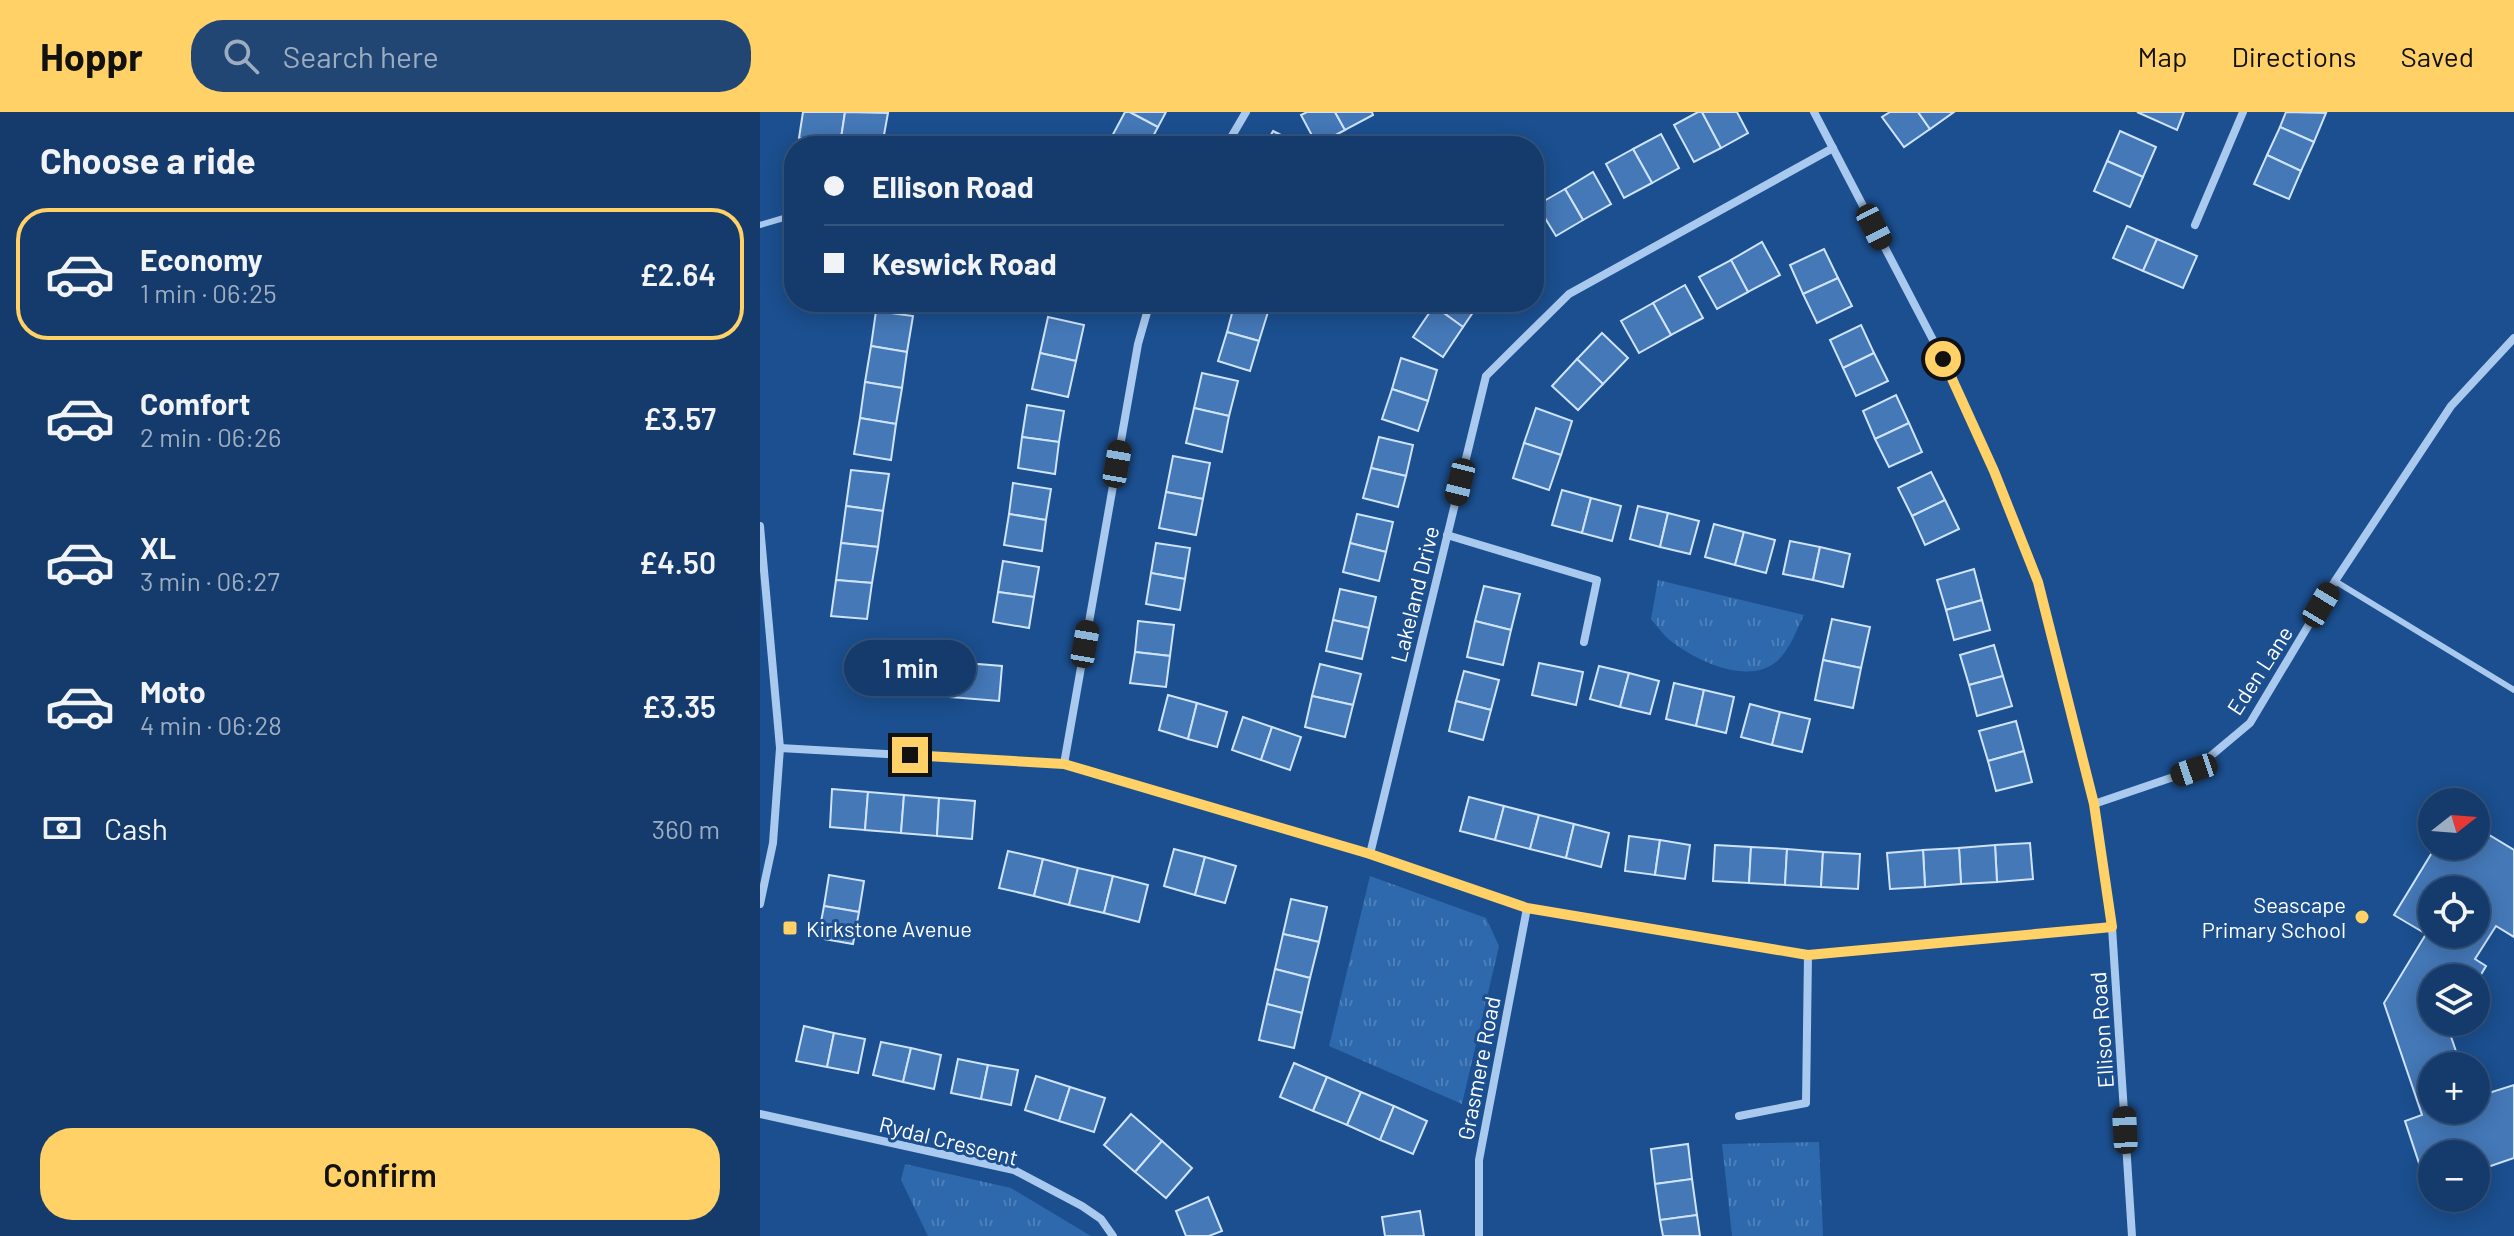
<!DOCTYPE html>
<html lang="en">
<head>
<meta charset="utf-8">
<style>
	:root { --surface:#143b6b; --page:#214673; --text:#f1f3f6; --muted:#9dadc1; --line:#33557e; --accent:#ffd166 }
	body { margin:0; font-family:Barlow,sans-serif; background:var(--page); color:var(--text); height:100vh; display:flex; flex-direction:column; font-size:30px; white-space:nowrap }
	* { box-sizing:border-box; margin:0 }
	p { font-size:26px; color:var(--muted) }
	.icon { flex:none; width:44px; height:44px; fill:none; stroke:currentColor; stroke-width:2; stroke-linecap:round; stroke-linejoin:round }
	.map { position:relative; flex:1; overflow:hidden }
	.sheet { display:flex; flex-direction:column; background:var(--surface); width:760px }
	.sheet>* { flex:none }
	.top-card { position:absolute; left:24px; top:24px; width:760px; height:176px; border-radius:32px; box-shadow:0 4px 20px #0003,0 0 0 2px var(--line); display:grid; align-content:center; height:176px; padding:0 40px; background:var(--surface) }
	.needle { width:52px; rotate:73deg }
	.buttons { position:absolute; left:1658px; top:676px; display:grid; gap:16px }
	.buttons a { display:grid; place-items:center; width:72px; height:72px; border-radius:50%; background:var(--surface); box-shadow:0 4px 20px #0003,0 0 0 2px var(--line); font-size:40px }
	.end { position:absolute; width:36px; height:36px; margin:-18px; border:10px solid #ffd166; background:#111; box-shadow:0 0 0 4px #111 }
	.from { border-radius:50% }
	.bubble { position:absolute; height:56px; border-radius:28px; background:var(--surface); box-shadow:0 4px 20px #0003,0 0 0 2px var(--line); font-size:26px; font-weight:600; line-height:56px; text-align:center }
	.car { position:absolute; width:24px; height:48px; margin:-24px -12px; border-radius:10px; box-shadow:0 0 6px 2px #0007; background:linear-gradient(#222 24%,#8ab4d8 0 40%,#222 0 76%,#8ab4d8 0 86%,#222 0) }
	.top-card b { display:flex; align-items:center; gap:28px; height:76px; font-size:30px }
	.top-card b+b { border-top:2px solid var(--line) }
	.top-card i { width:20px; height:20px; background:var(--text) }
	ul { padding:0; list-style:none }
	li { display:flex; align-items:center; gap:24px; height:132px; margin:0 16px 12px; padding:0 24px; border:4px solid transparent; border-radius:32px }
	li div { flex:1 }
	li b { display:block; font-size:30px }
	li em { font-style:normal; font-weight:600 }
	li.selected { border-color:var(--accent) }
	li>.icon { width:72px; height:72px; stroke-width:1.5 }
	h2 { padding:0 40px; font-size:36px; line-height:96px }
	.pay { display:flex; align-items:center; gap:20px; height:88px; padding:0 40px; font-size:30px }
	.pay p { margin-inline-start:auto }
	.cta { display:flex; gap:16px; margin-top:auto; padding:16px 40px }
	.cta a { flex:1; height:92px; border-radius:32px; background:var(--accent); color:#111; font-size:32px; font-weight:600; line-height:92px; text-align:center }
	header { display:flex; align-items:center; gap:48px; box-sizing:border-box; height:112px; padding:0 40px; background:var(--accent); color:#111 }
	header strong { font-size:38px }
	nav { display:flex; gap:44px; margin-inline-start:auto; font-size:28px }
	.search { width:560px; height:72px; background:var(--page); display:flex; align-items:center; gap:20px; box-sizing:border-box; padding:0 28px; border-radius:32px; color:var(--muted); font-size:30px }
	main { display:flex; flex:1; min-height:0 }
	.map>svg:first-child { display:block }
	.grass { fill:url(#grass-tufts) }
	.building { fill:#4478b7; stroke:#cfe3fa; stroke-width:2; fill-rule:evenodd }
	.lines { fill:none; stroke-linecap:round; stroke-linejoin:round }
	.lane { stroke:#a9c9ee; stroke-width:6 }
	.street { stroke:#a9c9ee; stroke-width:8 }
	.route { stroke:#ffd166; stroke-width:10 }
	.poi-dot { fill:#ffd166; stroke:#1b4f8f; stroke-width:3 }
	.labels { text-anchor:middle; dominant-baseline:central; stroke-width:6; stroke-linejoin:round; paint-order:stroke }
	.street-label { font-size:22px; fill:#fff; stroke:#1b4f8f }
	.poi-label { font-size:22px; fill:#fff; stroke:#1b4f8f; text-anchor:end }
</style>
</head>
<body>
<header>
<strong>Hoppr</strong>
<div class="search"><svg class="icon" aria-label="search" viewBox="0 0 24 24"><circle cx="10" cy="10" r="6"/><path d="M15 15l6 6"/></svg>Search here</div>
<nav><a>Map</a><a>Directions</a><a>Saved</a></nav>
</header>
<main>
<section class="sheet">
<h2>Choose a ride</h2>
<ul>
<li class="selected"><svg class="icon" aria-label="car" viewBox="0 0 24 24"><path d="M5 17H2v-5l4-1 3-4h7l3 4 3 1v5h-3M9 17h6M6 11h13"/><circle cx="7" cy="17" r="2"/><circle cx="17" cy="17" r="2"/></svg><div><b>Economy</b><p>1 min · 06:25</p></div><em>£2.64</em></li>
<li><svg class="icon" aria-label="car" viewBox="0 0 24 24"><path d="M5 17H2v-5l4-1 3-4h7l3 4 3 1v5h-3M9 17h6M6 11h13"/><circle cx="7" cy="17" r="2"/><circle cx="17" cy="17" r="2"/></svg><div><b>Comfort</b><p>2 min · 06:26</p></div><em>£3.57</em></li>
<li><svg class="icon" aria-label="car" viewBox="0 0 24 24"><path d="M5 17H2v-5l4-1 3-4h7l3 4 3 1v5h-3M9 17h6M6 11h13"/><circle cx="7" cy="17" r="2"/><circle cx="17" cy="17" r="2"/></svg><div><b>XL</b><p>3 min · 06:27</p></div><em>£4.50</em></li>
<li><svg class="icon" aria-label="car" viewBox="0 0 24 24"><path d="M5 17H2v-5l4-1 3-4h7l3 4 3 1v5h-3M9 17h6M6 11h13"/><circle cx="7" cy="17" r="2"/><circle cx="17" cy="17" r="2"/></svg><div><b>Moto</b><p>4 min · 06:28</p></div><em>£3.35</em></li>
</ul>
<div class="pay"><svg class="icon" aria-label="cash" viewBox="0 0 24 24"><path d="M3 7h18v10H3z"/><circle cx="12" cy="12" r="2"/></svg>Cash<p>360 m</p></div>
<div class="cta"><a>Confirm</a></div>
</section>
<div class="map">
<svg width="1754" height="1124" viewBox="0 0 1754 1124">
	<defs>
		<pattern id="grass-tufts" width="24" height="20" patternUnits="userSpaceOnUse" patternTransform="scale(2)"><rect width="24" height="20" fill="#2e69ad"/><path d="M3 7l-1-3M5 7V3M7 7l1-3M15 17l-1-3M17 17v-4M19 17l1-3" fill="none" stroke="#4d80b9"/></pattern>
	</defs>
	<rect width="100%" height="100%" fill="#1b4f8f"/>
	<g class="grass">
		<path d="M898,468L1044,503C1035,521 1028,544 1010,554C981,570 936,548 912,530C904,524 898,515 891,507Z"/>
		<polygon points="610,764 726,806 739,834 702,992 569,934"/>
		<polygon points="1059,1030 1063,1124 972,1124 962,1032"/>
		<polygon points="145,1052 251,1076 331,1124 168,1124 141,1068"/>
	</g>
	<g class="building">
		<polygon points="43,0 85,0 80,33 39,26"/>
		<polygon points="85,0 128,1 122,34 80,33"/>
		<polygon points="365,0 370,0 398,15 388,34 367,34 351,26"/>
		<polygon points="370,0 406,0 398,15"/>
		<polygon points="547,0 575,0 585,18 557,33 541,3"/>
		<polygon points="575,0 612,0 613,3 585,18"/>
		<polygon points="938,0 942,0 961,36 934,50 914,13"/>
		<polygon points="942,0 977,0 988,21 961,36"/>
		<polygon points="1130,0 1158,0 1170,17 1144,35 1122,5"/>
		<polygon points="1158,0 1194,0 1170,17"/>
		<polygon points="1377,0 1424,0 1417,18"/>
		<polygon points="1526,0 1566,1 1554,30 1520,15"/>
		<polygon points="1520,15 1554,30 1541,59 1507,43"/>
		<polygon points="513,19 543,34 505,34"/>
		<polygon points="1360,19 1396,35 1383,65 1347,49"/>
		<polygon points="901,22 919,56 892,71 873,37"/>
		<polygon points="873,37 892,71 864,86 846,52"/>
		<polygon points="1507,43 1541,59 1529,87 1494,72"/>
		<polygon points="1347,49 1383,65 1370,95 1334,79"/>
		<polygon points="833,60 851,92 823,108 805,77"/>
		<polygon points="805,77 823,108 796,124 777,93"/>
		<polygon points="1367,114 1397,127 1383,159 1353,146"/>
		<polygon points="1397,127 1437,144 1423,176 1383,159"/>
		<polygon points="1002,130 1020,163 988,180 971,148"/>
		<polygon points="1064,137 1078,166 1043,182 1030,153"/>
		<polygon points="971,148 988,180 957,197 939,165"/>
		<polygon points="1078,166 1092,194 1057,211 1043,182"/>
		<polygon points="925,173 943,206 911,223 893,191"/>
		<polygon points="299,190 329,190 326,199"/>
		<polygon points="475,190 508,200 499,229 467,220"/>
		<polygon points="677,190 720,190 703,215 674,194"/>
		<polygon points="893,191 911,223 879,241 861,209"/>
		<polygon points="674,194 703,215 683,245 653,225"/>
		<polygon points="116,199 153,204 147,240 111,234"/>
		<polygon points="288,205 324,213 316,249 280,241"/>
		<polygon points="1101,213 1114,241 1083,256 1070,228"/>
		<polygon points="467,220 499,229 490,259 458,249"/>
		<polygon points="842,221 868,246 843,272 817,247"/>
		<polygon points="111,234 147,240 142,276 105,270"/>
		<polygon points="280,241 316,249 308,285 272,277"/>
		<polygon points="1114,241 1128,269 1096,284 1083,256"/>
		<polygon points="641,246 677,258 668,289 632,277"/>
		<polygon points="817,247 843,272 818,298 792,274"/>
		<polygon points="442,261 478,269 469,304 434,296"/>
		<polygon points="105,270 142,276 136,312 100,306"/>
		<polygon points="632,277 668,289 658,319 622,307"/>
		<polygon points="1136,283 1149,311 1115,327 1103,299"/>
		<polygon points="267,293 304,299 299,330 262,325"/>
		<polygon points="434,296 469,304 462,340 426,331"/>
		<polygon points="776,296 812,309 801,343 764,331"/>
		<polygon points="100,306 136,312 131,348 94,342"/>
		<polygon points="1149,311 1162,340 1129,355 1115,327"/>
		<polygon points="262,325 299,330 295,362 258,356"/>
		<polygon points="619,325 653,333 646,364 611,356"/>
		<polygon points="764,331 801,343 789,378 753,366"/>
		<polygon points="413,344 450,351 443,387 406,380"/>
		<polygon points="611,356 646,364 638,395 603,386"/>
		<polygon points="91,358 129,362 123,399 86,394"/>
		<polygon points="1171,360 1185,388 1152,404 1138,376"/>
		<polygon points="253,371 291,377 286,408 249,402"/>
		<polygon points="802,378 831,386 822,421 792,413"/>
		<polygon points="406,380 443,387 436,423 399,416"/>
		<polygon points="831,386 861,394 852,429 822,421"/>
		<polygon points="1185,388 1199,417 1165,433 1152,404"/>
		<polygon points="86,394 123,399 118,435 81,431"/>
		<polygon points="878,394 908,401 900,435 870,427"/>
		<polygon points="908,401 939,409 930,442 900,435"/>
		<polygon points="249,402 286,408 282,439 244,433"/>
		<polygon points="597,402 633,410 626,440 590,431"/>
		<polygon points="954,412 984,420 975,453 945,445"/>
		<polygon points="984,420 1015,428 1006,461 975,453"/>
		<polygon points="1030,429 1060,435 1053,468 1023,462"/>
		<polygon points="81,431 118,435 112,471 76,468"/>
		<polygon points="396,431 430,436 425,467 391,461"/>
		<polygon points="590,431 626,440 619,469 583,460"/>
		<polygon points="1060,435 1090,442 1083,475 1053,468"/>
		<polygon points="243,449 279,455 274,485 238,480"/>
		<polygon points="1214,457 1222,488 1186,498 1177,468"/>
		<polygon points="391,461 425,467 420,498 386,492"/>
		<polygon points="76,468 112,471 107,507 71,504"/>
		<polygon points="724,474 760,482 751,518 715,509"/>
		<polygon points="580,477 616,485 609,516 573,508"/>
		<polygon points="238,480 274,485 269,516 233,510"/>
		<polygon points="1222,488 1230,518 1194,528 1186,498"/>
		<polygon points="1072,507 1110,515 1101,556 1063,548"/>
		<polygon points="573,508 609,516 602,547 566,539"/>
		<polygon points="378,509 414,513 410,544 375,540"/>
		<polygon points="715,509 751,518 743,553 707,545"/>
		<polygon points="1234,533 1243,564 1209,573 1200,543"/>
		<polygon points="375,540 410,544 406,575 370,571"/>
		<polygon points="103,544 133,547 130,581 100,578"/>
		<polygon points="133,547 164,550 161,584 130,581"/>
		<polygon points="1063,548 1101,556 1093,596 1055,588"/>
		<polygon points="181,549 242,554 239,589 178,584"/>
		<polygon points="779,551 823,560 816,593 772,583"/>
		<polygon points="560,552 601,562 593,593 552,584"/>
		<polygon points="839,554 869,561 860,595 830,587"/>
		<polygon points="704,559 739,568 731,598 696,589"/>
		<polygon points="869,561 899,569 890,602 860,595"/>
		<polygon points="1243,564 1252,594 1217,604 1209,573"/>
		<polygon points="914,571 944,578 936,614 906,607"/>
		<polygon points="944,578 974,585 966,621 936,614"/>
		<polygon points="408,583 437,591 428,627 399,618"/>
		<polygon points="552,584 593,593 585,625 545,615"/>
		<polygon points="696,589 731,598 723,628 689,619"/>
		<polygon points="437,591 467,600 457,635 428,627"/>
		<polygon points="990,592 1020,600 1012,633 981,625"/>
		<polygon points="1020,600 1050,607 1042,640 1012,633"/>
		<polygon points="483,605 512,615 501,648 472,638"/>
		<polygon points="1256,609 1264,639 1228,649 1219,619"/>
		<polygon points="512,615 541,625 530,658 501,648"/>
		<polygon points="1264,639 1272,670 1236,679 1228,649"/>
		<polygon points="72,677 108,680 105,718 70,715"/>
		<polygon points="108,680 144,683 141,721 105,718"/>
		<polygon points="144,683 179,686 177,724 141,721"/>
		<polygon points="709,685 744,694 735,728 700,719"/>
		<polygon points="179,686 215,689 212,727 177,724"/>
		<polygon points="744,694 779,703 770,737 735,728"/>
		<polygon points="779,703 814,712 806,746 770,737"/>
		<polygon points="814,712 849,721 841,755 806,746"/>
		<path d="M1716,715L1754,738V825L1736,814L1715,847L1726,854L1716,871V866H1672V910H1686L1701,954H1672V998H1716V985L1754,973V1046L1716,1059V1042H1672V1074L1667,1075L1645,1009L1662,1003L1624,891L1666,822L1634,803L1676,734H1716ZM1672,778H1716V822H1672Z"/>
		<polygon points="869,724 900,728 895,763 865,759"/>
		<polygon points="900,728 930,733 925,767 895,763"/>
		<polygon points="1270,731 1273,767 1237,770 1235,733"/>
		<polygon points="955,733 991,735 989,771 953,769"/>
		<polygon points="1235,733 1237,770 1201,772 1199,736"/>
		<polygon points="991,735 1027,737 1025,773 989,771"/>
		<polygon points="1199,736 1201,772 1165,775 1163,738"/>
		<polygon points="414,737 445,745 435,783 404,774"/>
		<polygon points="1027,737 1063,740 1061,775 1025,773"/>
		<polygon points="1163,738 1165,775 1130,777 1127,741"/>
		<polygon points="248,739 283,747 274,784 239,776"/>
		<polygon points="1063,740 1100,742 1098,777 1061,775"/>
		<polygon points="445,745 476,754 465,791 435,783"/>
		<polygon points="283,747 318,756 309,793 274,784"/>
		<polygon points="318,756 353,764 344,801 309,793"/>
		<polygon points="69,763 104,769 99,800 64,794"/>
		<polygon points="353,764 388,773 379,810 344,801"/>
		<polygon points="531,787 567,795 559,830 523,822"/>
		<polygon points="64,794 99,800 93,832 58,826"/>
		<polygon points="523,822 559,830 550,866 515,857"/>
		<polygon points="515,857 550,866 542,901 507,892"/>
		<polygon points="507,892 542,901 534,936 499,928"/>
		<polygon points="44,914 74,921 67,955 36,949"/>
		<polygon points="74,921 105,927 98,961 67,955"/>
		<polygon points="121,930 151,936 143,970 113,963"/>
		<polygon points="151,936 181,943 174,977 143,970"/>
		<polygon points="198,947 228,953 221,987 191,981"/>
		<polygon points="534,951 567,965 553,999 520,985"/>
		<polygon points="228,953 258,958 251,993 221,987"/>
		<polygon points="276,964 310,975 299,1009 265,998"/>
		<polygon points="567,965 601,980 587,1013 553,999"/>
		<polygon points="310,975 345,986 334,1020 299,1009"/>
		<polygon points="601,980 634,994 620,1028 587,1013"/>
		<polygon points="634,994 667,1009 653,1042 620,1028"/>
		<polygon points="371,1002 402,1029 375,1060 344,1033"/>
		<polygon points="402,1029 432,1056 406,1086 375,1060"/>
		<polygon points="928,1032 932,1067 895,1072 891,1037"/>
		<polygon points="932,1067 937,1103 900,1108 895,1072"/>
		<polygon points="448,1085 462,1119 449,1124 426,1124 416,1099"/>
		<polygon points="660,1099 664,1124 625,1124 622,1105"/>
		<polygon points="937,1103 940,1124 903,1124 900,1108"/>
	</g>
	<g class="lines">
		<g class="lane">
			<polyline points="29,105 34,119"/>
			<polyline points="0,113 34,103"/>
			<polyline points="1575,469 1754,578"/>
		</g>
		<g class="street">
			<polyline points="1054,0 1183,247 1234,359 1278,470 1334,692 1352,815 1372,1124"/>
			<polyline points="466,34 486,0"/>
			<polyline points="1435,113 1483,0"/>
			<polyline points="0,414 20,636 13,731 0,792"/>
			<polyline points="687,423 837,468 824,530"/>
			<polyline points="20,636 304,652 610,742 767,796 1048,843 1352,815"/>
			<polyline points="304,652 378,232 390,190"/>
			<polyline points="1334,692 1434,658 1490,611 1575,469 1691,294 1754,226"/>
			<polyline points="610,742 726,264 809,182 1073,36"/>
			<polyline points="0,1002 254,1058 322,1094 341,1107 353,1124"/>
			<polyline points="979,1004 1046,991 1048,843"/>
			<polyline points="719,1124 719,1048 767,796"/>
		</g>
	</g>
	<g class="lines">
		<polyline class="route" points="150,643 304,652 610,742 767,796 1048,843 1352,815 1334,692 1278,470 1234,359 1183,247"/>
	</g>
	<g class="poi-dot">
		<circle cx="1602" cy="805" r="8"/>
		<rect x="22" y="808" width="16" height="16" rx="4"/>
	</g>
	<g class="labels">
		<g class="street-label">
			<text transform="translate(654 482) rotate(-76)">Lakeland Drive</text>
			<text transform="translate(1499 558) rotate(-57)">Eden Lane</text>
			<text transform="translate(1341 918) rotate(-94)">Ellison Road</text>
			<text transform="translate(718 956) rotate(-79)">Grasmere Road</text>
			<text transform="translate(189 1028) rotate(14)">Rydal Crescent</text>
		</g>
		<g class="poi-label">
			<text x="1586" y="792">Seascape<tspan x="1586" dy="25">Primary School</tspan></text>
			<text x="46" y="816" text-anchor="start">Kirkstone Avenue</text>
		</g>
	</g>
</svg>
<div class="buttons">
<a><svg class="needle" viewBox="-14 -14 28 28"><path d="M0-13l5 13h-10z" fill="#e53935"/><path d="M0 13l5-13h-10z" fill="#9dadc1"/></svg></a>
<a><svg class="icon" aria-label="locate" viewBox="0 0 24 24"><circle cx="12" cy="12" r="6"/><path d="M12 2v4M12 18v4M2 12h4M18 12h4"/></svg></a>
<a><svg class="icon" aria-label="layers" viewBox="0 0 24 24"><path d="M12 4l9 5-9 5-9-5zM3 14l9 5 9-5"/></svg></a>
<a>+</a>
<a>−</a>
</div>
<i class="end from" style="left:1183px;top:247px"></i>
<i class="end" style="left:150px;top:643px"></i>
<div class="bubble" style="left:84px;top:528px;width:132px">1 min</div>
<i class="car" style="left:1114px;top:115px;rotate:153deg"></i>
<i class="car" style="left:357px;top:352px;rotate:10deg"></i>
<i class="car" style="left:700px;top:370px;rotate:194deg"></i>
<i class="car" style="left:1561px;top:493px;rotate:31deg"></i>
<i class="car" style="left:325px;top:532px;rotate:10deg"></i>
<i class="car" style="left:1434px;top:658px;rotate:251deg"></i>
<i class="car" style="left:1365px;top:1018px;rotate:357deg"></i>
<div class="top-card">
<b><i class="from"></i>Ellison Road</b>
<b><i></i>Keswick Road</b>
</div>
</div>
</main>
</body>
</html>
